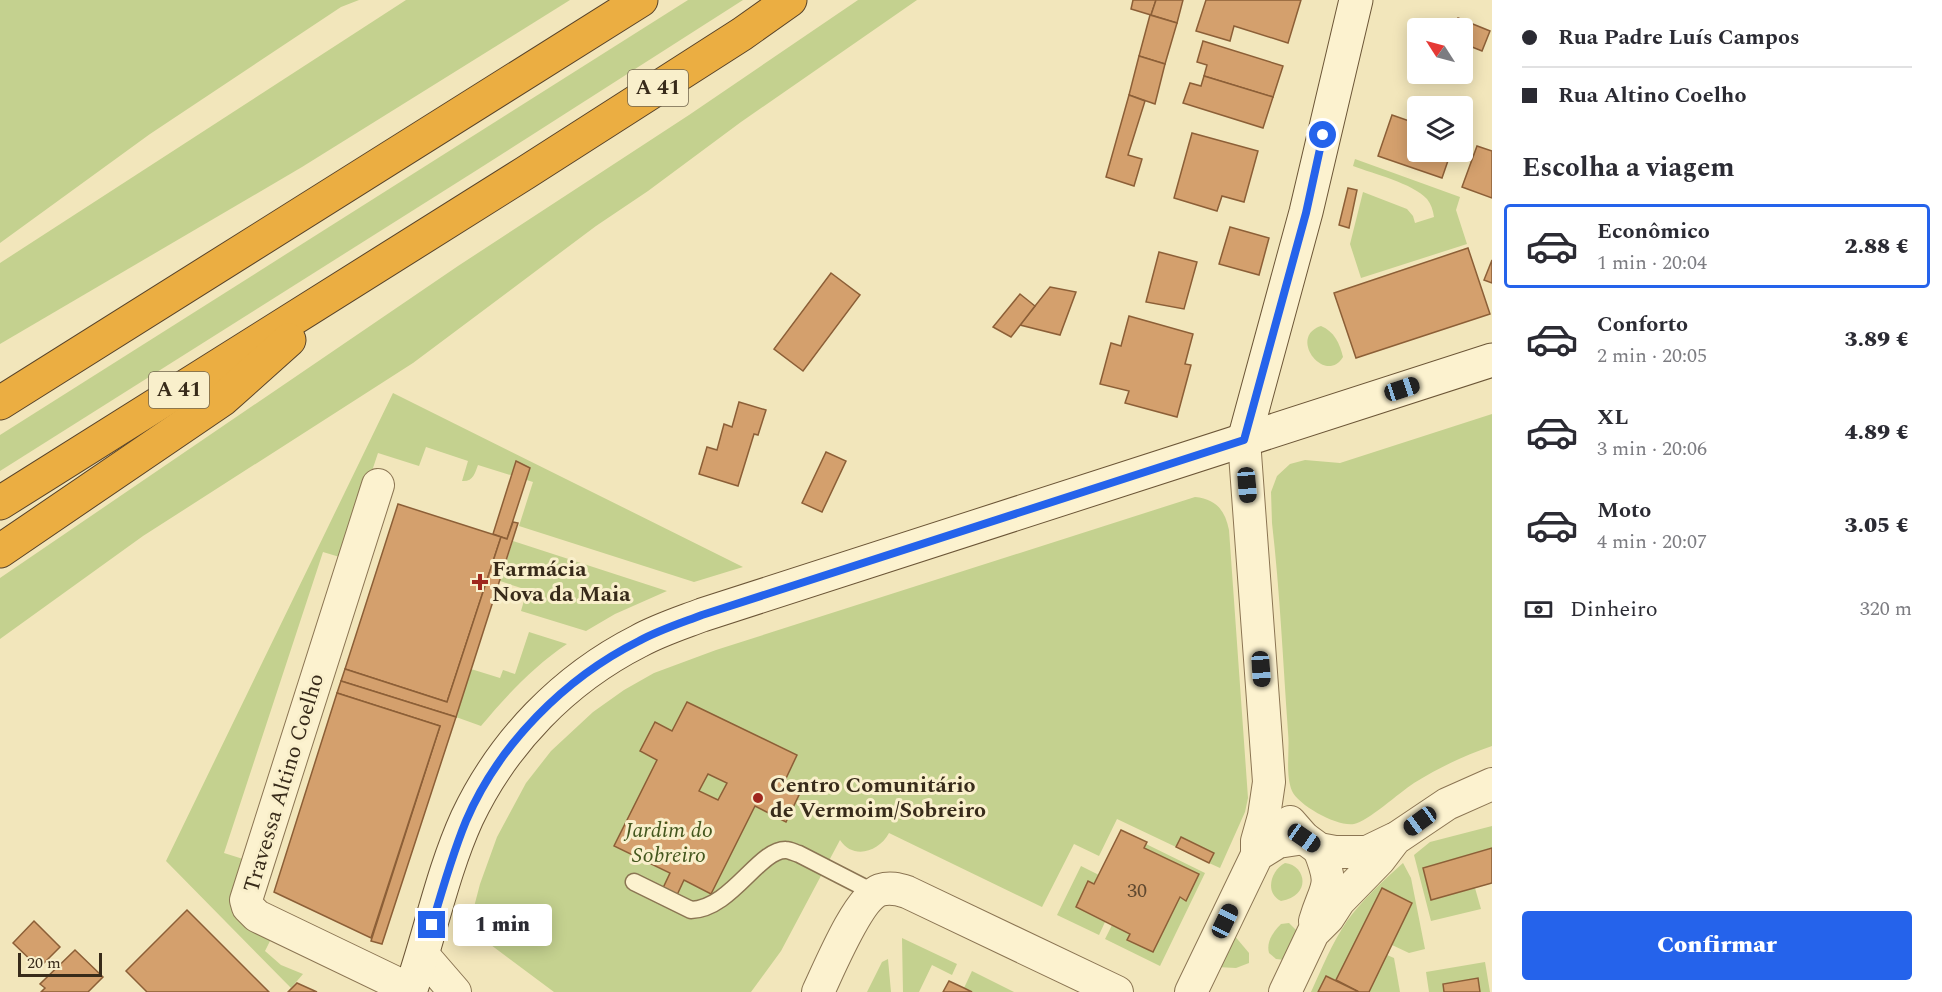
<!DOCTYPE html>
<html lang="pt">
<head>
<meta charset="utf-8">
<style>
	:root { --surface:#fff; --page:#f2f2f3; --text:#2b2b33; --muted:#7c7c81; --line:#e1e1e2; --accent:#2563eb }
	body { margin:0; font-family:Spectral,serif; background:var(--page); color:var(--text); height:100vh; display:flex; flex-direction:column; font-size:22px; white-space:nowrap }
	* { box-sizing:border-box; margin:0 }
	p { font-size:20px; color:var(--muted) }
	.icon { flex:none; width:33px; height:33px; fill:none; stroke:currentColor; stroke-width:2; stroke-linecap:round; stroke-linejoin:round }
	.map { position:relative; flex:1; overflow:hidden }
	.side { display:flex; flex-direction:column; background:var(--surface); width:450px }
	.side>* { flex:none }
	.banner { display:grid; align-content:center; height:132px; padding:0 30px; background:var(--surface) }
	.needle { width:39px; rotate:306deg }
	.fabs { position:absolute; left:1407px; top:18px; display:grid; gap:12px }
	.fabs a { display:grid; place-items:center; width:66px; height:66px; border-radius:6px; background:var(--surface); box-shadow:0 3px 15px #0003; font-size:30px }
	.scale { position:absolute; left:18px; bottom:15px; width:84px; box-sizing:border-box; padding-left:6px; border:3px solid #382b1a; border-top:0; font-size:16px; line-height:21px; white-space:nowrap; color:#382b1a; -webkit-text-stroke:4px #f9efcb; paint-order:stroke }
	.end { position:absolute; width:27px; height:27px; margin:-14px; border:8px solid #2563eb; background:#fff; box-shadow:0 0 0 3px #fff }
	.from { border-radius:50% }
	.bubble { position:absolute; height:42px; border-radius:6px; background:var(--surface); box-shadow:0 3px 15px #0003; font-size:20px; font-weight:800; line-height:42px; text-align:center }
	.car { position:absolute; width:18px; height:36px; margin:-18px -9px; border-radius:8px; box-shadow:0 0 4px 2px #0007; background:linear-gradient(#222 24%,#8ab4d8 0 40%,#222 0 76%,#8ab4d8 0 86%,#222 0) }
	.banner b { display:flex; align-items:center; gap:21px; height:57px; font-size:22px }
	.banner b+b { border-top:2px solid var(--line) }
	.banner i { width:15px; height:15px; background:var(--text) }
	ul { padding:0; list-style:none }
	li { display:flex; align-items:center; gap:18px; height:84px; margin:0 12px 9px; padding:0 18px; border:3px solid transparent; border-radius:6px }
	li div { flex:1 }
	li b { display:block; font-size:22px }
	li em { font-style:normal; font-weight:800 }
	li.current { border-color:var(--accent) }
	li>.icon { width:54px; height:54px; stroke-width:1.5 }
	h2 { padding:0 30px; font-size:27px; line-height:72px }
	.pay { display:flex; align-items:center; gap:15px; height:66px; padding:0 30px; font-size:22px }
	.pay p { margin-inline-start:auto }
	.primary-button { display:flex; gap:12px; margin-top:auto; padding:12px 30px }
	.primary-button a { flex:1; height:69px; border-radius:6px; background:var(--accent); color:#fff; font-size:24px; font-weight:800; line-height:69px; text-align:center }
	main { display:flex; flex:1; min-height:0 }
	.map>svg:first-child { display:block }
	.green { fill:#c4d18f }
	.building { fill:#d4a06d; stroke:#8c5f37; stroke-width:1.5; fill-rule:evenodd }
	.lines { fill:none; stroke-linecap:round; stroke-linejoin:round }
	.lane-casing { stroke:#8b7553; stroke-width:19 }
	.street-casing { stroke:#8b7553; stroke-width:34 }
	.secondary-casing { stroke:#6c5637; stroke-width:35 }
	.highway-casing { stroke:#574229; stroke-width:35 }
	.lane { stroke:#fcf2cf; stroke-width:16 }
	.street { stroke:#fcf2cf; stroke-width:32 }
	.secondary { stroke:#fcf2cf; stroke-width:33 }
	.highway { stroke:#ebae42; stroke-width:33 }
	.route { stroke:#2563eb; stroke-width:8 }
	.poi-dot { fill:#9f271e; stroke:#f9efcb; stroke-width:2 }
	.labels { text-anchor:middle; dominant-baseline:central; stroke-width:6; stroke-linejoin:round; paint-order:stroke }
	.number-label { font-size:20px; fill:#5f482f }
	.shield { fill:#f9efcb; stroke:#72664f; stroke-width:1.5 }
	.shield-label { font-size:21px; font-weight:bold; fill:#382b1a }
	.poi-label { font-size:22px; font-weight:bold; fill:#382b1a; stroke:#f9efcb; text-anchor:start }
	.street-label { font-size:22px; fill:#382b1a; stroke:#f9efcb }
	.park-label { font-size:22px; font-style:italic; fill:#44571e; stroke:#f9efcb }
</style>
</head>
<body>
<main>
<div class="map">
<svg width="1492" height="992" viewBox="0 0 1492 992">
	<rect width="100%" height="100%" fill="#f2e6bb"/>
	<g class="green">
		<polygon points="0,0 359,0 341,7 150,134 0,243"/>
		<polygon points="406,0 570,0 302,167 0,344 0,263"/>
		<polygon points="688,0 743,0 477,170 0,471 0,435"/>
		<polygon points="858,0 917,0 741,122 648,191 596,226 413,363 143,536 0,639 0,578 458,266 689,115"/>
		<path d="M1355,159L1460,197L1456,210L1467,244L1361,278L1350,244L1363,192L1407,209L1413,216L1415,223L1434,217C1433,210 1431,204 1427,199C1412,183 1374,174 1353,166Z"/>
		<path d="M1321,326C1334,331 1340,344 1343,357C1325,386 1287,337 1321,326Z"/>
		<path d="M393,393L743,567L694,582L519,526L533,482L478,465C475,473 473,482 462,481L468,461L426,447L419,466L378,453L343,558L323,552L224,853L243,859L272,937L265,951L281,965L303,974L291,988L166,861Z"/>
		<path d="M1492,414V746C1465,755 1438,768 1414,783C1400,792 1367,822 1354,824C1338,827 1299,806 1292,791C1285,774 1290,750 1288,732C1283,662 1280,592 1272,523L1271,492L1277,476L1290,464L1305,460L1340,463Z"/>
		<path d="M1195,497C1216,499 1225,510 1229,530L1248,798L1245,812L1220,868L1209,863L1214,853L1181,837L1176,847L1117,819L1099,856L1074,844L1042,907L889,833C879,852 853,860 840,840L781,951L751,992H554L487,942L478,930L474,921V907L480,884L497,837L526,783L551,751L593,712L624,690L654,673L716,650Z"/>
		<polygon points="513,541 667,591 615,614 586,631 521,611 527,590 500,581"/>
		<path d="M529,632L567,644C534,666 507,695 481,726L456,717L471,669L500,678L503,670L515,674Z"/>
		<polygon points="1492,826 1492,848 1423,868 1431,900 1475,888 1481,909 1431,921 1414,855 1430,842"/>
		<polygon points="1146,844 1205,873 1160,966 1105,939 1112,925 1130,934 1128,940 1153,952 1180,897 1185,900 1198,874 1144,848"/>
		<path d="M1285,863C1306,865 1312,896 1281,901C1264,893 1271,870 1285,863Z"/>
		<path d="M1403,863L1411,878L1425,949L1409,953L1392,945L1412,903L1382,888L1336,980L1326,976L1318,992H1311C1322,968 1332,943 1347,921C1363,899 1383,881 1403,863Z"/>
		<polygon points="1081,866 1099,875 1094,884 1088,882 1076,907 1105,922 1099,935 1057,915"/>
		<path d="M1289,923L1298,932L1285,960L1276,959L1269,953C1266,942 1273,932 1281,924Z"/>
		<polygon points="1233,934 1249,953 1249,963 1236,968 1217,967"/>
		<polygon points="902,938 957,964 952,975 932,965 919,992 903,992"/>
		<polygon points="1387,955 1394,958 1400,992 1369,992"/>
		<polygon points="888,959 891,992 867,992 882,962"/>
		<polygon points="1485,962 1490,992 1480,992 1478,978 1443,984 1444,992 1429,992 1426,972"/>
		<polygon points="972,971 1014,992 972,992 964,988"/>
	</g>
	<g class="building">
		<polygon points="1133,0 1156,0 1151,15 1131,9"/>
		<polygon points="1156,0 1183,0 1177,23 1151,15"/>
		<polygon points="1206,0 1301,0 1288,43 1234,26 1230,41 1196,31"/>
		<polygon points="1150,15 1177,23 1165,64 1139,56"/>
		<polygon points="1458,18 1490,31 1482,51 1462,43 1462,28 1454,28"/>
		<polygon points="1203,41 1283,66 1273,97 1204,76 1207,65 1197,62"/>
		<polygon points="1139,56 1165,64 1155,104 1129,95"/>
		<polygon points="1204,76 1273,97 1263,128 1183,103 1190,83 1201,86"/>
		<polygon points="1129,95 1145,101 1128,155 1142,159 1134,186 1106,177"/>
		<polygon points="1392,115 1418,124 1418,152 1451,152 1442,178 1378,156"/>
		<polygon points="1192,133 1258,151 1244,202 1222,196 1217,211 1174,198"/>
		<polygon points="1477,146 1492,151 1492,198 1462,187"/>
		<polygon points="1348,188 1357,190 1349,228 1339,225"/>
		<polygon points="1230,227 1269,238 1259,275 1219,264"/>
		<polygon points="1468,248 1490,314 1356,358 1334,293"/>
		<polygon points="1159,252 1197,262 1184,309 1146,302"/>
		<polygon points="1492,260 1492,283 1484,280"/>
		<polygon points="831,273 860,295 803,371 774,349"/>
		<polygon points="1050,287 1076,292 1060,335 1020,325"/>
		<polygon points="1020,294 1035,306 1011,337 993,327"/>
		<polygon points="1129,316 1193,334 1185,364 1191,365 1177,417 1125,403 1129,391 1100,384 1111,343 1121,346"/>
		<polygon points="739,402 766,410 758,435 754,434 738,486 699,474 707,447 717,450 724,424 732,427"/>
		<polygon points="826,452 846,461 822,512 802,503"/>
		<polygon points="516,461 530,468 507,539 493,534"/>
		<polygon points="398,504 501,537 447,702 345,669"/>
		<polygon points="513,522 518,523 456,717 341,681 345,669 447,702 501,537 507,539"/>
		<polygon points="341,681 456,717 382,944 371,941 440,726 337,693"/>
		<polygon points="337,693 440,726 371,938 274,892"/>
		<path d="M687,702L797,755L782,787L799,795L786,822L755,806L711,894L684,880L677,895L663,888L670,873L614,846L657,760L640,751L655,722L672,731ZM708,774L727,783L718,800L699,791Z"/>
		<polygon points="1121,830 1147,842 1144,848 1199,874 1186,901 1180,897 1153,952 1127,940 1130,934 1076,907 1088,881 1094,884"/>
		<polygon points="1181,837 1214,853 1209,863 1176,847"/>
		<polygon points="1492,848 1492,883 1431,900 1423,868"/>
		<polygon points="1382,888 1412,903 1369,992 1359,992 1336,980"/>
		<polygon points="187,910 269,992 147,992 126,971"/>
		<polygon points="34,921 60,947 39,968 13,943"/>
		<polygon points="75,950 103,977 88,992 41,992 45,988 40,984"/>
		<polygon points="1326,976 1357,991 1357,992 1318,992"/>
		<polygon points="1478,978 1480,992 1444,992 1443,984"/>
		<polygon points="949,981 964,988 972,992 943,992"/>
		<polygon points="297,983 317,992 288,992"/>
	</g>
	<g class="lines">
		<defs>
			<path id="lane" d="M634,882L691,910C731,909 759,849 786,850C790,850 795,853 799,854L875,893"/>
			<g id="street">
				<polyline points="1244,440 1269,782 1264,816 1257,841 1257,855"/>
				<polyline points="378,485 246,900 248,907 257,916 411,990"/>
				<polyline points="1290,822 1304,838 1319,849 1335,852 1367,852 1394,839"/>
				<path d="M1315,921C1326,884 1335,889 1319,849"/>
				<polyline points="423,955 455,992"/>
				<path d="M818,992C829,969 858,898 880,890C890,887 898,889 907,892L1117,992"/>
				<polyline points="1191,992 1257,855 1278,842 1304,838"/>
				<polyline points="1285,992 1313,933 1328,918 1339,901 1379,860 1395,839 1447,804 1492,784"/>
			</g>
			<g id="secondary">
				<polyline points="1244,440 1306,212 1356,0"/>
				<path d="M410,992C430,935 442,873 467,818C503,742 564,679 639,641C659,630 681,623 702,615L1492,360"/>
			</g>
			<g id="highway">
				<polyline points="0,403 641,0"/>
				<polyline points="0,503 525,173 742,34 790,0"/>
				<polyline points="0,551 223,399 289,340"/>
			</g>
		</defs>
		<use href="#lane" class="lane-casing"/>
		<use href="#street" class="street-casing"/>
		<use href="#secondary" class="secondary-casing"/>
		<use href="#highway" class="highway-casing"/>
		<use href="#lane" class="lane"/>
		<use href="#street" class="street"/>
		<use href="#secondary" class="secondary"/>
		<use href="#highway" class="highway"/>
	</g>
	<g class="lines">
		<path class="route" d="M432,925C442,890 452,855 466,821C499,744 565,678 639,641C659,630 681,623 702,615L1244,440L1306,213L1323,135"/>
	</g>
	<g class="poi-dot">
		<path d="M477 573h6v6h6v6h-6v6h-6v-6h-6v-6h6z"/>
		<circle cx="758" cy="798" r="6"/>
	</g>
	<g class="labels">
		<g class="number-label">
			<text x="1137" y="891">30</text>
		</g>
		<g class="shield">
			<rect x="628" y="70" width="60" height="36" rx="4.5"/>
			<rect x="149" y="372" width="60" height="36" rx="4.5"/>
		</g>
		<g class="shield-label">
			<text x="658" y="88">A 41</text>
			<text x="179" y="390">A 41</text>
		</g>
		<g class="poi-label">
			<text x="492" y="569">Farmácia<tspan x="492" dy="25">Nova da Maia</tspan></text>
			<text x="770" y="785">Centro Comunitário<tspan x="770" dy="25">de Vermoim/Sobreiro</tspan></text>
		</g>
		<g class="street-label">
			<text transform="translate(284 783) rotate(-73)">Travessa Altino Coelho</text>
		</g>
		<g class="park-label">
			<text x="669" y="830">Jardim do<tspan x="669" dy="25">Sobreiro</tspan></text>
		</g>
	</g>
</svg>
<div class="fabs">
<a><svg class="needle" viewBox="-14 -14 28 28"><path d="M0-13l5 13h-10z" fill="#e53935"/><path d="M0 13l5-13h-10z" fill="#7c7c81"/></svg></a>
<a><svg class="icon" aria-label="layers" viewBox="0 0 24 24"><path d="M12 4l9 5-9 5-9-5zM3 14l9 5 9-5"/></svg></a>
</div>
<div class="scale">20 m</div>
<i class="end from" style="left:1323px;top:135px"></i>
<i class="end" style="left:432px;top:925px"></i>
<div class="bubble" style="left:453px;top:904px;width:99px">1 min</div>
<i class="car" style="left:1402px;top:389px;rotate:72deg"></i>
<i class="car" style="left:1247px;top:485px;rotate:175deg"></i>
<i class="car" style="left:1261px;top:669px;rotate:176deg"></i>
<i class="car" style="left:1420px;top:821px;rotate:234deg"></i>
<i class="car" style="left:1304px;top:838px;rotate:125deg"></i>
<i class="car" style="left:1225px;top:921px;rotate:26deg"></i>
</div>
<section class="side">
<div class="banner">
<b><i class="from"></i>Rua Padre Luís Campos</b>
<b><i></i>Rua Altino Coelho</b>
</div>
<h2>Escolha a viagem</h2>
<ul>
<li class="current"><svg class="icon" aria-label="car" viewBox="0 0 24 24"><path d="M5 17H2v-5l4-1 3-4h7l3 4 3 1v5h-3M9 17h6M6 11h13"/><circle cx="7" cy="17" r="2"/><circle cx="17" cy="17" r="2"/></svg><div><b>Econômico</b><p>1 min · 20:04</p></div><em>2.88 €</em></li>
<li><svg class="icon" aria-label="car" viewBox="0 0 24 24"><path d="M5 17H2v-5l4-1 3-4h7l3 4 3 1v5h-3M9 17h6M6 11h13"/><circle cx="7" cy="17" r="2"/><circle cx="17" cy="17" r="2"/></svg><div><b>Conforto</b><p>2 min · 20:05</p></div><em>3.89 €</em></li>
<li><svg class="icon" aria-label="car" viewBox="0 0 24 24"><path d="M5 17H2v-5l4-1 3-4h7l3 4 3 1v5h-3M9 17h6M6 11h13"/><circle cx="7" cy="17" r="2"/><circle cx="17" cy="17" r="2"/></svg><div><b>XL</b><p>3 min · 20:06</p></div><em>4.89 €</em></li>
<li><svg class="icon" aria-label="car" viewBox="0 0 24 24"><path d="M5 17H2v-5l4-1 3-4h7l3 4 3 1v5h-3M9 17h6M6 11h13"/><circle cx="7" cy="17" r="2"/><circle cx="17" cy="17" r="2"/></svg><div><b>Moto</b><p>4 min · 20:07</p></div><em>3.05 €</em></li>
</ul>
<div class="pay"><svg class="icon" aria-label="cash" viewBox="0 0 24 24"><path d="M3 7h18v10H3z"/><circle cx="12" cy="12" r="2"/></svg>Dinheiro<p>320 m</p></div>
<div class="primary-button"><a>Confirmar</a></div>
</section>
</main>
</body>
</html>
